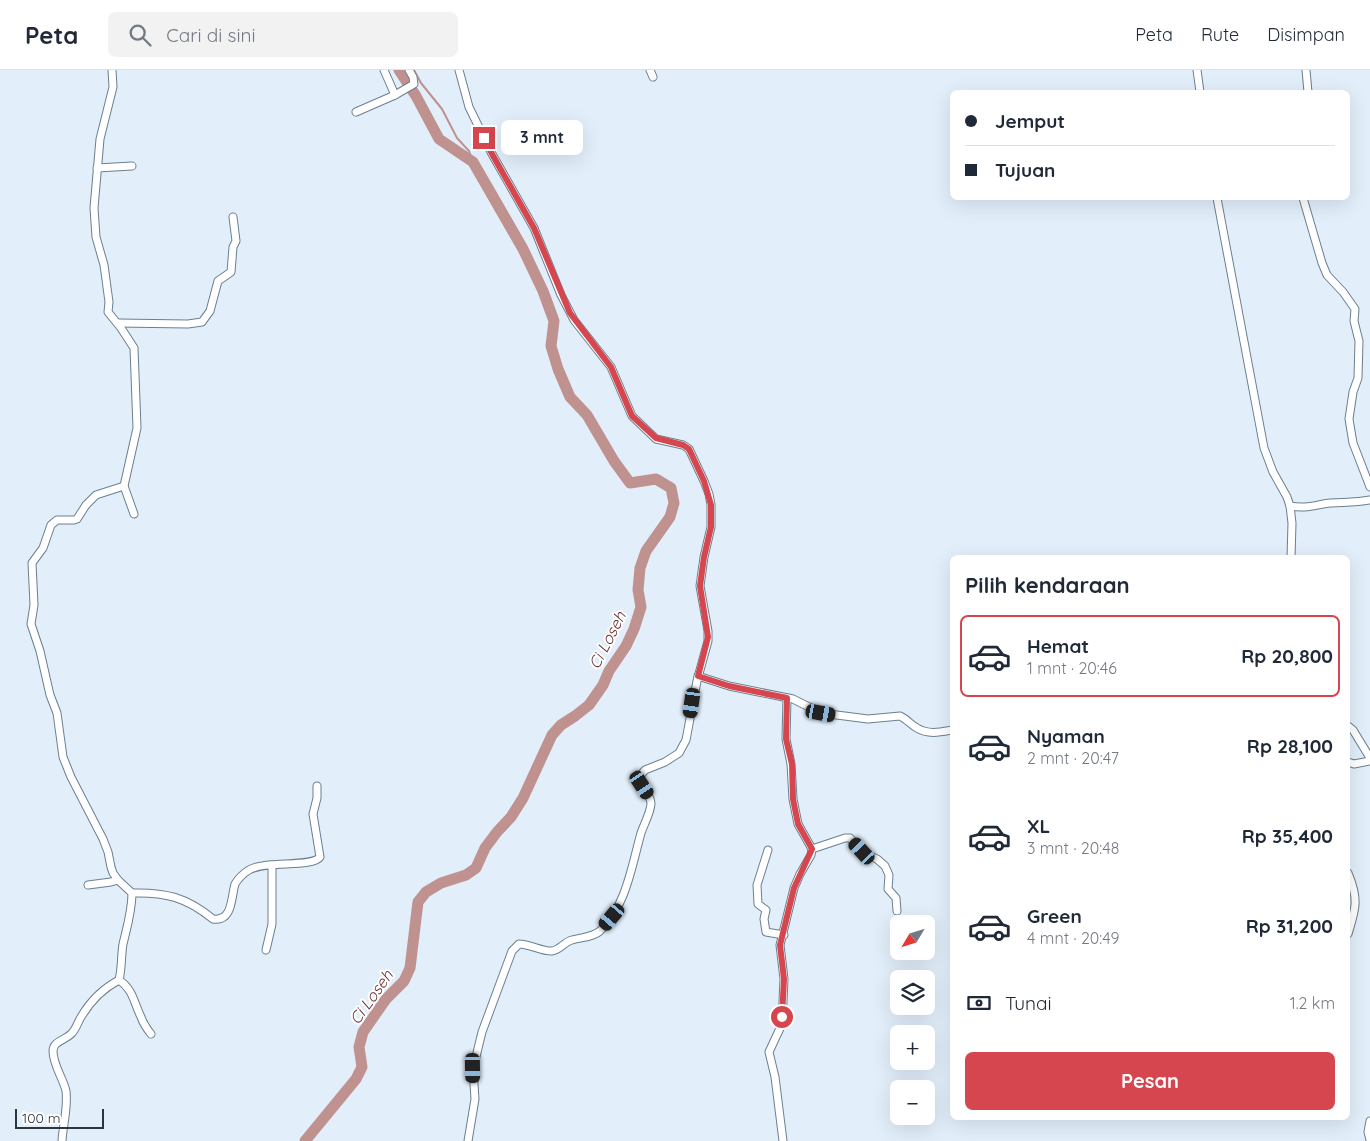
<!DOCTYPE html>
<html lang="id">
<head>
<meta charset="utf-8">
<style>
	:root { --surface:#fff; --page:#f2f2f3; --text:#1f2937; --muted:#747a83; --line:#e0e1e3; --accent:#d6464f }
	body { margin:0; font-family:Quicksand,sans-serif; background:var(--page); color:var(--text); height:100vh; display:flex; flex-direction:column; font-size:19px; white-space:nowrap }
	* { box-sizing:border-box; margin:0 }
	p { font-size:16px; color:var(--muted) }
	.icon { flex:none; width:28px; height:28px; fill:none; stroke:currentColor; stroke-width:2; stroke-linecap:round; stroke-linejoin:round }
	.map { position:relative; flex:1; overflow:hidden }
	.side { position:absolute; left:950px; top:485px; width:400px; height:565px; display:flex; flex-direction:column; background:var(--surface); border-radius:8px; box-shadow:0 5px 20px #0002 }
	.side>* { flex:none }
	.guide { position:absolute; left:950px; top:20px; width:400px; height:110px; border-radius:8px; box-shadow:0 5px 20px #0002; display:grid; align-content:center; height:110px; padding:0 15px; background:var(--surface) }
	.needle { width:32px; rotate:232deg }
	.buttons { position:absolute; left:890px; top:845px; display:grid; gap:10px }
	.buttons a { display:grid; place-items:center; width:45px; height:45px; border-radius:8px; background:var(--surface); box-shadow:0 5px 20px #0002; font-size:25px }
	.scale { position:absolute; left:15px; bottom:12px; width:89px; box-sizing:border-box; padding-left:5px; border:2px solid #2d353d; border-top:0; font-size:14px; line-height:18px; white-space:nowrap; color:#2d353d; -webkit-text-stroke:4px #fff; paint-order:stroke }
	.end { position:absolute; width:22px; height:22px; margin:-11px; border:6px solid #d6464f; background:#fff; box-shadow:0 0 0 2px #fff }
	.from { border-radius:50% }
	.bubble { position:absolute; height:35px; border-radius:8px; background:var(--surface); box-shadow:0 5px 20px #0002; font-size:16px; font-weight:700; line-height:35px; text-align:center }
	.car { position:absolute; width:15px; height:30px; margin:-15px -8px; border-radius:6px; box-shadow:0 0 4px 1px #0007; background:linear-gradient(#222 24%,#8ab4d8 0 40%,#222 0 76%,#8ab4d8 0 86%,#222 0) }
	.guide b { display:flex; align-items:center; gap:18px; height:48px; font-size:19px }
	.guide b+b { border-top:1px solid var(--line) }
	.guide i { width:12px; height:12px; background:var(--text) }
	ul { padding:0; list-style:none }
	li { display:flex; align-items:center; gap:15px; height:82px; margin:0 10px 8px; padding:0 5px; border:2px solid transparent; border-radius:8px }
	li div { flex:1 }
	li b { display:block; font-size:19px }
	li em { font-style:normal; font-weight:700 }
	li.selected { border-color:var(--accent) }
	li>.icon { width:45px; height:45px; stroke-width:1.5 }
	h2 { padding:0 15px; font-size:22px; line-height:60px }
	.pay { display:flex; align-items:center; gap:12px; height:55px; padding:0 15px; font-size:19px }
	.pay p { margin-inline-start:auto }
	.action { display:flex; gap:10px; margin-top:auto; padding:10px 15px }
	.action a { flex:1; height:58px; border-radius:8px; background:var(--accent); color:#fff; font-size:20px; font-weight:700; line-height:58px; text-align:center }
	header { display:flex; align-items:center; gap:30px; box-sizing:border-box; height:70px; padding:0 25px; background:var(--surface); border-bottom:1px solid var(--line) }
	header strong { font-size:24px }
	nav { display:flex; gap:28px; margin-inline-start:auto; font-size:18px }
	.search { width:350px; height:45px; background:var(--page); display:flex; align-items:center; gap:12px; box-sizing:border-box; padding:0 18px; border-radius:8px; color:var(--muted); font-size:19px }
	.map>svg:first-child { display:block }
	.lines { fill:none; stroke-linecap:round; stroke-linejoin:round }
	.stream { stroke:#bf9290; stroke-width:2 }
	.river { stroke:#bf9290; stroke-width:11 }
	.street-casing { stroke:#6a7f90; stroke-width:9 }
	.street { stroke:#fff; stroke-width:7 }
	.route { stroke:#d6464f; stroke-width:6 }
	.labels { text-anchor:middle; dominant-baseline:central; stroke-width:4; stroke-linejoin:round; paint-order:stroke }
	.water-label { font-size:16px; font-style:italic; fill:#6c3132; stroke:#fff }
</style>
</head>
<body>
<header>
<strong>Peta</strong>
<div class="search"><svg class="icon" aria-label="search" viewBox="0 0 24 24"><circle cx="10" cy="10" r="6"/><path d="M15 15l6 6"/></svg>Cari di sini</div>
<nav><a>Peta</a><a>Rute</a><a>Disimpan</a></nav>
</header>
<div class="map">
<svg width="1370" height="1071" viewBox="0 0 1370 1071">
	<rect width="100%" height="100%" fill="#e2effb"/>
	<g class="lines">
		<polyline class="stream" points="414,0 421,13 442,39 457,68 469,81 473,92"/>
		<polyline class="river" points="305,1071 356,1009 362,997 359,977 363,962 386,929 404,911 410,898 418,832 426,822 441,813 466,805 476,798 485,778 497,762 511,747 523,728 552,665 561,655 575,646 589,635 603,615 609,601 626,576 634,559 641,537 638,520 640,498 646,481 670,447 674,433 671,418 656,409 630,413 614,391 587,345 570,327 558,299 551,276 554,251 543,221 523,179 473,92 439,69 416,26 399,0"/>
		<defs>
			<g id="street">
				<polyline points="112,0 113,17 100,69 94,138 96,167 104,195 109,232 108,242 121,258 134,278 137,358 124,416 134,444"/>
				<polyline points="384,0 395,25"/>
				<path d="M459,0L469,37L492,84L534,158L561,225L574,250L611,297L632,346L656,369L683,375L689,379L704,411L709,424L711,435V457L704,487L700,516L708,561V571L697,611L686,670L679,683L665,692L645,700L640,706C640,717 651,724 651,734C650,744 644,754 641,763C632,795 626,837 600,861C592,868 581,867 572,870C564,872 560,880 552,881C543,882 530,874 519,874L512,881L482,962L473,999L475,1029L468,1071"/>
				<polyline points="650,0 653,7"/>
				<polyline points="1197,0 1200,22"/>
				<polyline points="1306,0 1308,22"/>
				<polyline points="356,42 395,25 414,14 413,7 409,0"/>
				<polyline points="97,98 132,96"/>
				<polyline points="1217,128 1264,378 1273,402 1287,427 1290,436 1292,453 1291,488"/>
				<polyline points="1303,128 1322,193 1327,205 1343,222 1355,239 1354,251 1359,271 1358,308 1353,322 1349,349 1353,373 1370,417"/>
				<polyline points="118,253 188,254 202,252 210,241 218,211 231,202 233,177 236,171 233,147"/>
				<path d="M1290,436C1307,439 1314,435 1330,433C1343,432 1356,433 1370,430"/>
				<path d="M698,606L729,616L793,629L821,643L868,649L900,646C907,649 911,655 917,658C928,665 941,662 952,660"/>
				<polyline points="1348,656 1353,660 1370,688"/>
				<polyline points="1348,692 1354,694 1370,691"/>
				<polyline points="812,779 845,768 850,768 864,783 877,789 885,796 889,805 888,819 896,828 897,841"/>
				<polyline points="768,780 757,815 758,834 766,840 764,849 766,862 784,865"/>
				<path d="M1348,803C1359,829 1356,838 1348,864"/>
				<polyline points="88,815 111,812 118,810"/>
				<path d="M132,823C165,822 186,827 213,849C233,852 231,827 235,814C238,809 244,803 249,800C265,790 312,798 320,787L313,744L317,728V716"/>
				<polyline points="266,880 272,854 272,795"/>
				<path d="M119,910C133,919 134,933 141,947C143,953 147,959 151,964"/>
				<polyline points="1370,1051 1368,1062 1370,1070"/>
				<path d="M62,1071C63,1054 68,1039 66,1021C63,1008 53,995 53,981C53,971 66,970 72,963C76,959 78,952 81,947C91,930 102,919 119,910C122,898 121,886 123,874C127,857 132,841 132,823L118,810L113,803L111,797L108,782L103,769L71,707L63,687L57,643L50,625L40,581L31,554L34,535L32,493L43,478L51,455L57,450H74L77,449L86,435L96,425L124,416"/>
				<polyline points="783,1071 775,1007 769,982 782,954 784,909 780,875 794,818 800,804 811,785 812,779 798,754 793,729 791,694 786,669 787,628"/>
			</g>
		</defs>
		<use href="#street" class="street-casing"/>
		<use href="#street" class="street"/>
	</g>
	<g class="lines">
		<polyline class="route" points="484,68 492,84 534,158 570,243 611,297 632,346 656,368 683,375 689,379 704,411 711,435 711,457 704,487 700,516 708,567 698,606 729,616 787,628 786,669 792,694 793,729 798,754 812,779 794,818 780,875 784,909 782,947"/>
	</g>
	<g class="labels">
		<g class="water-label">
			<text transform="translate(607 570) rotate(-63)">Ci Loseh</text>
			<text transform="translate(371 927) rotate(-55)">Ci Loseh</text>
		</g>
	</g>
</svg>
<div class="buttons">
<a><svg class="needle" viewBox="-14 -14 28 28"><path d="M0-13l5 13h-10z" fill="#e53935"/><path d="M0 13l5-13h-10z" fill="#747a83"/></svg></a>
<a><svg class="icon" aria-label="layers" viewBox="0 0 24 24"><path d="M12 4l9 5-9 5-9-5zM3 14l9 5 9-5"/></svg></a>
<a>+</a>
<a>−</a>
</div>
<div class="scale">100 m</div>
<i class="end from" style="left:782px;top:947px"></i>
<i class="end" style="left:484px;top:68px"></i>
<div class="bubble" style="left:501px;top:50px;width:82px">3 mnt</div>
<i class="car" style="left:692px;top:633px;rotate:188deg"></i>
<i class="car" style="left:821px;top:643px;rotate:100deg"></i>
<i class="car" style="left:642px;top:715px;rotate:147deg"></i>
<i class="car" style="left:862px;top:781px;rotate:317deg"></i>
<i class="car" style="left:612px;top:847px;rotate:220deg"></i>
<i class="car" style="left:473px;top:998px;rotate:179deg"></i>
<div class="guide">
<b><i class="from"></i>Jemput</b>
<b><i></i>Tujuan</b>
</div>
<section class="side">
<h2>Pilih kendaraan</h2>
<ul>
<li class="selected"><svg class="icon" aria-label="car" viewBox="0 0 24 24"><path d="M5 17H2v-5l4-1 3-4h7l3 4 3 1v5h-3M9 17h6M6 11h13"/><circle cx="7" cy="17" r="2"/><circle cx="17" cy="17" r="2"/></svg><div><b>Hemat</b><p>1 mnt · 20:46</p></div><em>Rp 20,800</em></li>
<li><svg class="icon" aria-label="car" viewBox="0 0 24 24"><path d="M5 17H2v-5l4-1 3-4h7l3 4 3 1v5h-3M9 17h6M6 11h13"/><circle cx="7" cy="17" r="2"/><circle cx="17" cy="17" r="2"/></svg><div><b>Nyaman</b><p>2 mnt · 20:47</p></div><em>Rp 28,100</em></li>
<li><svg class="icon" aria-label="car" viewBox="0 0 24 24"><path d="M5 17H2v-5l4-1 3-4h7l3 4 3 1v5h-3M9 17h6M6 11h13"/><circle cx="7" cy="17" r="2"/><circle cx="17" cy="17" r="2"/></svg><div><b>XL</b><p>3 mnt · 20:48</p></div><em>Rp 35,400</em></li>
<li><svg class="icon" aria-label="car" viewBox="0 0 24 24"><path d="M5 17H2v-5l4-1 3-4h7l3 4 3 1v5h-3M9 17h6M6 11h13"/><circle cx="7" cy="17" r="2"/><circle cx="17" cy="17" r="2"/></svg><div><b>Green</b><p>4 mnt · 20:49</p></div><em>Rp 31,200</em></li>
</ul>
<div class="pay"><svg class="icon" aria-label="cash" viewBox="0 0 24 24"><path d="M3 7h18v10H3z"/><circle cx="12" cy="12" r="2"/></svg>Tunai<p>1.2 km</p></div>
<div class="action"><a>Pesan</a></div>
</section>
</div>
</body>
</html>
